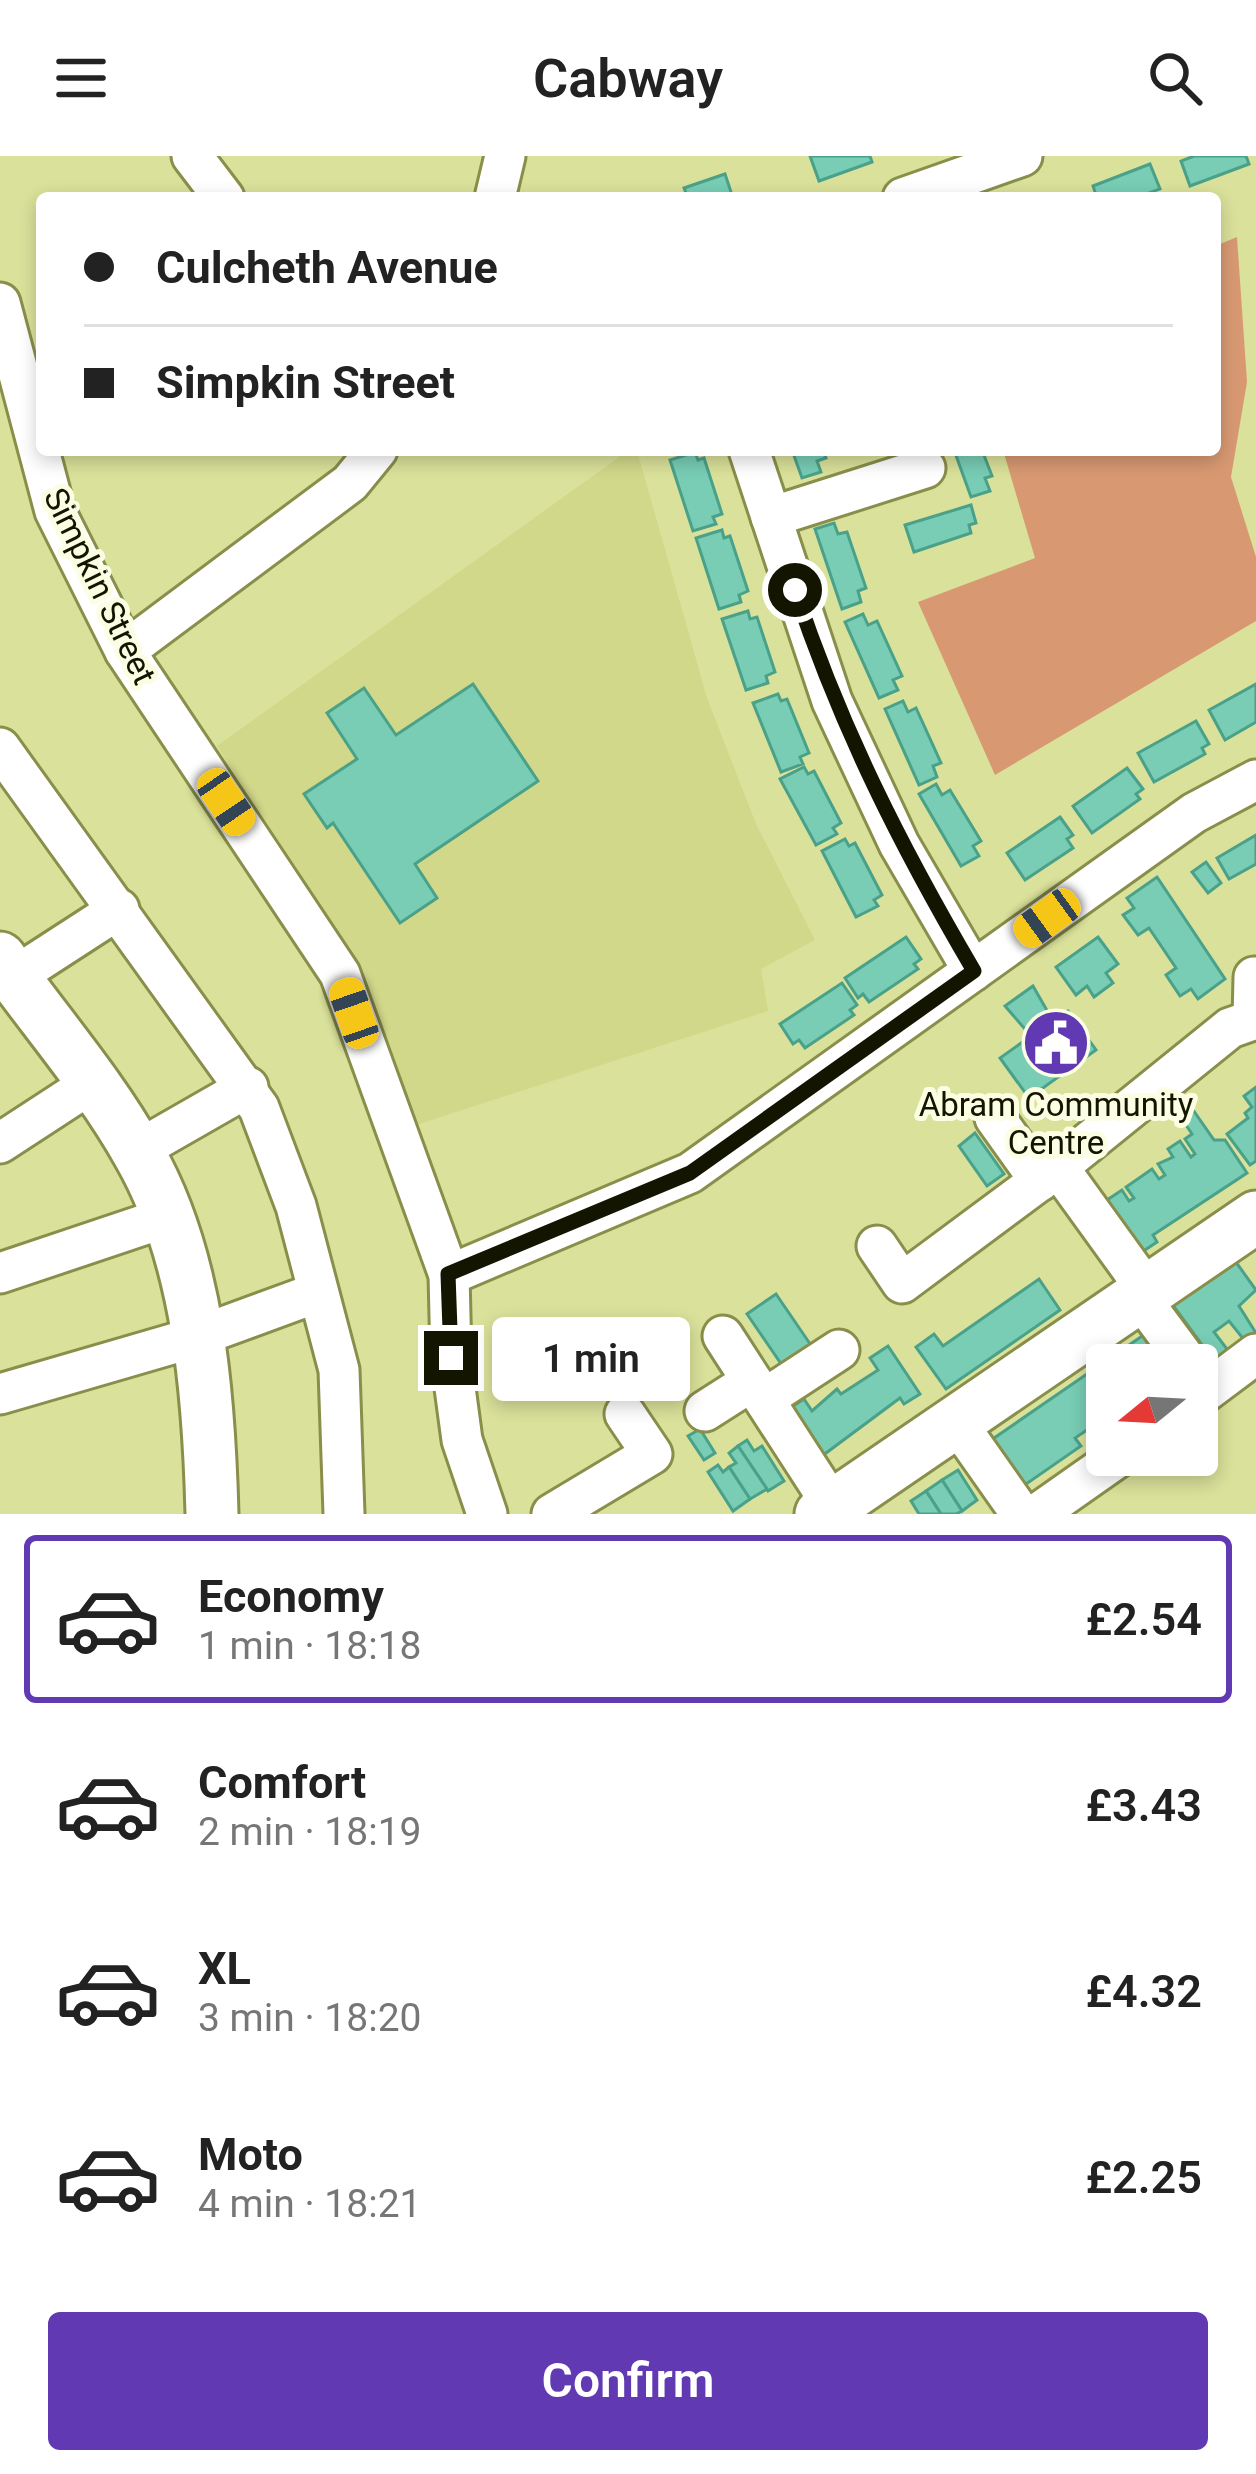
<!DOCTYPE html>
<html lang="en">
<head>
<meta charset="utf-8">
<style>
	:root { --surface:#fff; --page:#f2f2f2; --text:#222; --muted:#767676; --line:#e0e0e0; --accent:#613ab3 }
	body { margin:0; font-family:Roboto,sans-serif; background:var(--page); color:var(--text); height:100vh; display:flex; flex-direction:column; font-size:45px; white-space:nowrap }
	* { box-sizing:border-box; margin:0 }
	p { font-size:39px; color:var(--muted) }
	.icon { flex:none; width:66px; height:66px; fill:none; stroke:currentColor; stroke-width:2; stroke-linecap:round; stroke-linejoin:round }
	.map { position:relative; height:1358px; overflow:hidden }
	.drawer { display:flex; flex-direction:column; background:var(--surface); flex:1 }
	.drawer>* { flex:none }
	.top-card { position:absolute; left:36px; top:36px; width:1185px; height:264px; border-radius:12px; box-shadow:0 6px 18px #0003; display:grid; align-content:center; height:264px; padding:0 48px; background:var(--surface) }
	.needle { width:78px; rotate:252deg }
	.buttons { position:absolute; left:1086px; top:1188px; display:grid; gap:24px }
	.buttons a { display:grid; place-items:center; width:132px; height:132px; border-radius:12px; background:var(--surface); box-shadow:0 6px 18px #0003; font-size:60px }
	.end { position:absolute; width:54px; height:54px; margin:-27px; border:15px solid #141500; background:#fff; box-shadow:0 0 0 6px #fff }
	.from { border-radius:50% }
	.bubble { position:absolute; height:84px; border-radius:12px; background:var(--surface); box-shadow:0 6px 18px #0003; font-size:39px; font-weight:600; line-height:84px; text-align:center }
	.car { position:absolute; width:36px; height:72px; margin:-36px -18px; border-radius:15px; box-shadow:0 0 9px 3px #0007; background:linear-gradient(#f5c518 24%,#345 0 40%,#f5c518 0 76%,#345 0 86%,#f5c518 0) }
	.top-card b { display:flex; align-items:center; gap:42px; height:114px; font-size:45px }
	.top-card b+b { border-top:3px solid var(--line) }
	.top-card i { width:30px; height:30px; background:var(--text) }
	ul { padding:21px 0 0; list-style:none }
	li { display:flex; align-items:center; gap:36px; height:168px; margin:0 24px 18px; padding:0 24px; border:6px solid transparent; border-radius:12px }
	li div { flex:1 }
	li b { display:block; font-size:45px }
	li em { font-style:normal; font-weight:600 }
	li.on { border-color:var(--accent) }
	li>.icon { width:108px; height:108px; stroke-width:1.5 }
	.button { display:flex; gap:24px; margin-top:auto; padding:24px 48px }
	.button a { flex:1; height:138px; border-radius:12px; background:var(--accent); color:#fff; font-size:48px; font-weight:600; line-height:138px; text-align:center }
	header { display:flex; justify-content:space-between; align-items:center; height:156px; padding:0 48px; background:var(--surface); font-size:54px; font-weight:600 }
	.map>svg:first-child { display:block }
	.built { fill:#d1d889 }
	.green { fill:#d89972 }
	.building { fill:#78cdb4; stroke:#4aa189; stroke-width:3 }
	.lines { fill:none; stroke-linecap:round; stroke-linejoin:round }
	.minor-casing { stroke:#898e4a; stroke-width:45 }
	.major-casing { stroke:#898e4a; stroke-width:57 }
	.minor { stroke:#fff; stroke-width:39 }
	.major { stroke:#fff; stroke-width:51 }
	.route { stroke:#141500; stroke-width:15 }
	.labels { text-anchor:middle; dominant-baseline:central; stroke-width:10; stroke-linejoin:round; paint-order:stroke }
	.street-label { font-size:33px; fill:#141500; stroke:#fbfee2 }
	.poi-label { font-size:33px; fill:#141500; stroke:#fbfee2 }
</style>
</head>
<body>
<header><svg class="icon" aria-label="menu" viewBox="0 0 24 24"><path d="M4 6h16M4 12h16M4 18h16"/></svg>Cabway<svg class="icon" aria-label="search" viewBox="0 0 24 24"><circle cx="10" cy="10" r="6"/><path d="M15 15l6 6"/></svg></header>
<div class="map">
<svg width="1256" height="1358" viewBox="0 0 1256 1358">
	<rect width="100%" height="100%" fill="#dae19a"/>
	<polygon class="built" points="629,294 636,294 640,305 707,542 756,668 815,784 761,813 768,855 413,970 358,811 217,590"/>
	<polygon class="green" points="1237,81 1247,226 1231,321 1256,401 1256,465 995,619 918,446 1035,402 1003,294 1215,294 1215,90"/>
	<g class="building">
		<polygon points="810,0 870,0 872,6 819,25"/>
		<polygon points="1194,0 1246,0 1249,8 1190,30 1181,5"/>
		<polygon points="1150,8 1160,33 1136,42 1097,42 1093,30"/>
		<polygon points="725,18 733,42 688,42 684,32"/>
		<polygon points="792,294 823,294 826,302 817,305 821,316 802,322"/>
		<polygon points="954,294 982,294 992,320 985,322 990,335 971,341"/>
		<polygon points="695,296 698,304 704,302 722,358 713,361 716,368 693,375 670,304"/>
		<polygon points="971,349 976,367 969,369 971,377 914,396 905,369"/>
		<polygon points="834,367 838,378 847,376 866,432 858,435 861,446 842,453 815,373"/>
		<polygon points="722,374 724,382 730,380 748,435 739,439 741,446 719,453 696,382"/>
		<polygon points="748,455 750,463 757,461 775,516 766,520 768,527 746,534 722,463"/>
		<polygon points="863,458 868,469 877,465 902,520 893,524 898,534 879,542 845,466"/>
		<polygon points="473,528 538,625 415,708 437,742 400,767 333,667 327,672 304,638 357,603 327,557 364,532 396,579"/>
		<polygon points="1256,528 1256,566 1225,584 1209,554"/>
		<polygon points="778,538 781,545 787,543 809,597 800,601 803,608 781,616 753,547"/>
		<polygon points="903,545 908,556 916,552 941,607 933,610 937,621 919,629 885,553"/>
		<polygon points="1196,565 1209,588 1202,592 1205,598 1154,626 1138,597"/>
		<polygon points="804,611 808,618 814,615 841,667 833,672 837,678 816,689 780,623"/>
		<polygon points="1127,612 1143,633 1136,638 1140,643 1092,677 1073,650"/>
		<polygon points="936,628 942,639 950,634 981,685 973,690 979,700 961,710 919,638"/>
		<polygon points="1060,661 1073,679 1067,683 1073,692 1025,724 1007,697"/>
		<polygon points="1256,679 1256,708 1229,723 1217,702"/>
		<polygon points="845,683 849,690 855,687 882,739 874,744 878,750 856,761 822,695"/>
		<polygon points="1206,706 1221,727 1208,737 1192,716"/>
		<polygon points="1157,721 1225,823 1198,843 1191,833 1180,840 1166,819 1176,812 1149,772 1138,779 1123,759 1134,752 1127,742"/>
		<polygon points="906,781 921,803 914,808 918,813 869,846 863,838 858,842 845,822"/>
		<polygon points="1098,781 1118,808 1106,817 1113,827 1094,841 1087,830 1076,839 1056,811"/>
		<polygon points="842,827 857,849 850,854 854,859 805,892 799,884 793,888 780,868"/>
		<polygon points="1033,830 1053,865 1068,855 1096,894 1029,942 1000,902 1031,880 1005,850"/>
		<polygon points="1175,928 1214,984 1225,984 1247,1017 1153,1079 1157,1086 1139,1098 1104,1046 1122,1034 1129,1045 1134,1042 1126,1031 1152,1013 1159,1023 1165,1019 1158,1008 1173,1001 1168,993 1180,985 1191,1001 1195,998 1185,983 1192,978 1164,936"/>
		<polygon points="1256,931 1256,1005 1250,1009 1227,978 1248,962 1245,957 1252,951 1244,940"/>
		<polygon points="975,977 1004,1018 987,1030 959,990"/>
		<polygon points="1233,1102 1256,1134 1239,1150 1256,1177 1245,1185 1229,1165 1214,1176 1230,1197 1216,1208 1172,1148"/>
		<polygon points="1039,1123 1060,1154 946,1233 916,1191 934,1178 943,1190"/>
		<polygon points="776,1138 817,1198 788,1218 747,1158"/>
		<polygon points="1145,1178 1166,1209 1107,1209 1107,1272 1099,1278 1093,1270 1075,1282 1081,1290 1016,1335 984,1289"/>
		<polygon points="888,1190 920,1238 904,1248 900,1242 822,1300 790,1252 804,1243 812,1255 837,1233 841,1238 878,1214 870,1202"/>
		<polygon points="700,1273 715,1297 704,1304 688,1280"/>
		<polygon points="747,1284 754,1295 762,1290 784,1325 768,1335 738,1290"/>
		<polygon points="738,1290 767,1333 750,1343 729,1311 736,1307 729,1297"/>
		<polygon points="718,1309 723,1316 729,1311 750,1343 733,1355 708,1316"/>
		<polygon points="958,1314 977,1344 962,1355 942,1324"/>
		<polygon points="942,1324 962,1355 956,1358 941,1358 926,1335"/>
		<polygon points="926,1335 941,1358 919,1358 911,1345"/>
	</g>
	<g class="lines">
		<defs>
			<g id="minor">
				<polyline points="192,0 224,42"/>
				<polyline points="495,42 505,0"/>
				<polyline points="903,42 1022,0"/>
				<polyline points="0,147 55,355 125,495 340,818 449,1119 451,1202 462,1284 487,1358"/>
				<polyline points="749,294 832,545 899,688 973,815"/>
				<polyline points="771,361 925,312"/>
				<polyline points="125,495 350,327 377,294"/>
				<polyline points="0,592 259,952 296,1050 339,1214 344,1358"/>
				<polyline points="14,821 119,753"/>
				<polyline points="1253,864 1254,821"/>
				<polyline points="995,962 1040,1025"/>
				<polyline points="0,987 92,927"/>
				<polyline points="138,994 248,931"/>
				<polyline points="1058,1011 1149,1137"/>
				<polyline points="877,1090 902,1127 1058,1011 1230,872 1253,864"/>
				<polyline points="0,1117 167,1061"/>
				<polyline points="449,1119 690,1017 1194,657 1256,624"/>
				<polyline points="1141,1143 1190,1209"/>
				<polyline points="723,1180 838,1358"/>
				<polyline points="0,1238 196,1181 316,1137"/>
				<polyline points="1197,1242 1256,1198"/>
				<polyline points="764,1243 839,1194"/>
				<polyline points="705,1255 752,1225"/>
				<polyline points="957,1267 1021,1358"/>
				<polyline points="552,1358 652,1298 625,1258"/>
				<polyline points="1037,1358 1121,1299"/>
			</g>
			<g id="major">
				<path d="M0,802C46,867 100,928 139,998C199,1102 209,1241 212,1358"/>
				<polyline points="821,1358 1256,1061"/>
			</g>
		</defs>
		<use href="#minor" class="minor-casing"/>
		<use href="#major" class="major-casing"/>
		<use href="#minor" class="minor"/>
		<use href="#major" class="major"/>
	</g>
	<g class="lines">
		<path class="route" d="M451,1202L448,1118L690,1017L974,815C900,689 841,572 795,434"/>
	</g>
	<defs>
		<symbol id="civic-disc" viewBox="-11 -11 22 22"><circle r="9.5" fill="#613ab3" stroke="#fbfee2"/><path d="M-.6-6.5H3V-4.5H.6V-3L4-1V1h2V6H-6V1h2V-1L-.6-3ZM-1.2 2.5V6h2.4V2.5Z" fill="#fff"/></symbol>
	</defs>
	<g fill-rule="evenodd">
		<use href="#civic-disc" x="1018" y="849" width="76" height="76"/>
	</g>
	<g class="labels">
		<g class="street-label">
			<text transform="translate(100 430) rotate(64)">Simpkin Street</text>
		</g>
		<g class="poi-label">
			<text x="1056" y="948">Abram Community<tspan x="1056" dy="38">Centre</tspan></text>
		</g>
	</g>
</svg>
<div class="buttons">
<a><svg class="needle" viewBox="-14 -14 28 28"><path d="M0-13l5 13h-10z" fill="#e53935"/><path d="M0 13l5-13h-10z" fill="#767676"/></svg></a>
</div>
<i class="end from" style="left:795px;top:434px"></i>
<i class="end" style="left:451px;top:1202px"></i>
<div class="bubble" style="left:492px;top:1161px;width:198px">1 min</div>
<i class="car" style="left:226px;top:646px;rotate:146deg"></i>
<i class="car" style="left:1047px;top:762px;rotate:234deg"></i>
<i class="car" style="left:354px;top:857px;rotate:341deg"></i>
<div class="top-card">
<b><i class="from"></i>Culcheth Avenue</b>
<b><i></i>Simpkin Street</b>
</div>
</div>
<section class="drawer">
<ul>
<li class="on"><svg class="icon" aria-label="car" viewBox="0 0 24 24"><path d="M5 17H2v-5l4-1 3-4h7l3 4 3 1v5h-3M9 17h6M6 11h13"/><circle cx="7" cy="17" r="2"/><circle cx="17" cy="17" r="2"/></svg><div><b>Economy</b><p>1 min · 18:18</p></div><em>£2.54</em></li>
<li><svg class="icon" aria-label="car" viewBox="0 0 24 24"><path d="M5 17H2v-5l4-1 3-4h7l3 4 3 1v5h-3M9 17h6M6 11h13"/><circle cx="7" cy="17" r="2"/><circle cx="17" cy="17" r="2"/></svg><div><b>Comfort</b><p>2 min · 18:19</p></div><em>£3.43</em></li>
<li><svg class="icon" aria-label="car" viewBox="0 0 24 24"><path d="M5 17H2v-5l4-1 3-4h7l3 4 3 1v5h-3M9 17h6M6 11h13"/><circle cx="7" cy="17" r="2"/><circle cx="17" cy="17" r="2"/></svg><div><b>XL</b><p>3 min · 18:20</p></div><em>£4.32</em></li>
<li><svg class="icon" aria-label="car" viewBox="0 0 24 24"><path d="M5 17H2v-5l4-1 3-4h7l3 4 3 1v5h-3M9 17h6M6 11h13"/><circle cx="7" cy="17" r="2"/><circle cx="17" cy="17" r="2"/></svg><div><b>Moto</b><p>4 min · 18:21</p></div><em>£2.25</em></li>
</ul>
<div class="button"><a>Confirm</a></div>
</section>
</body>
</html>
